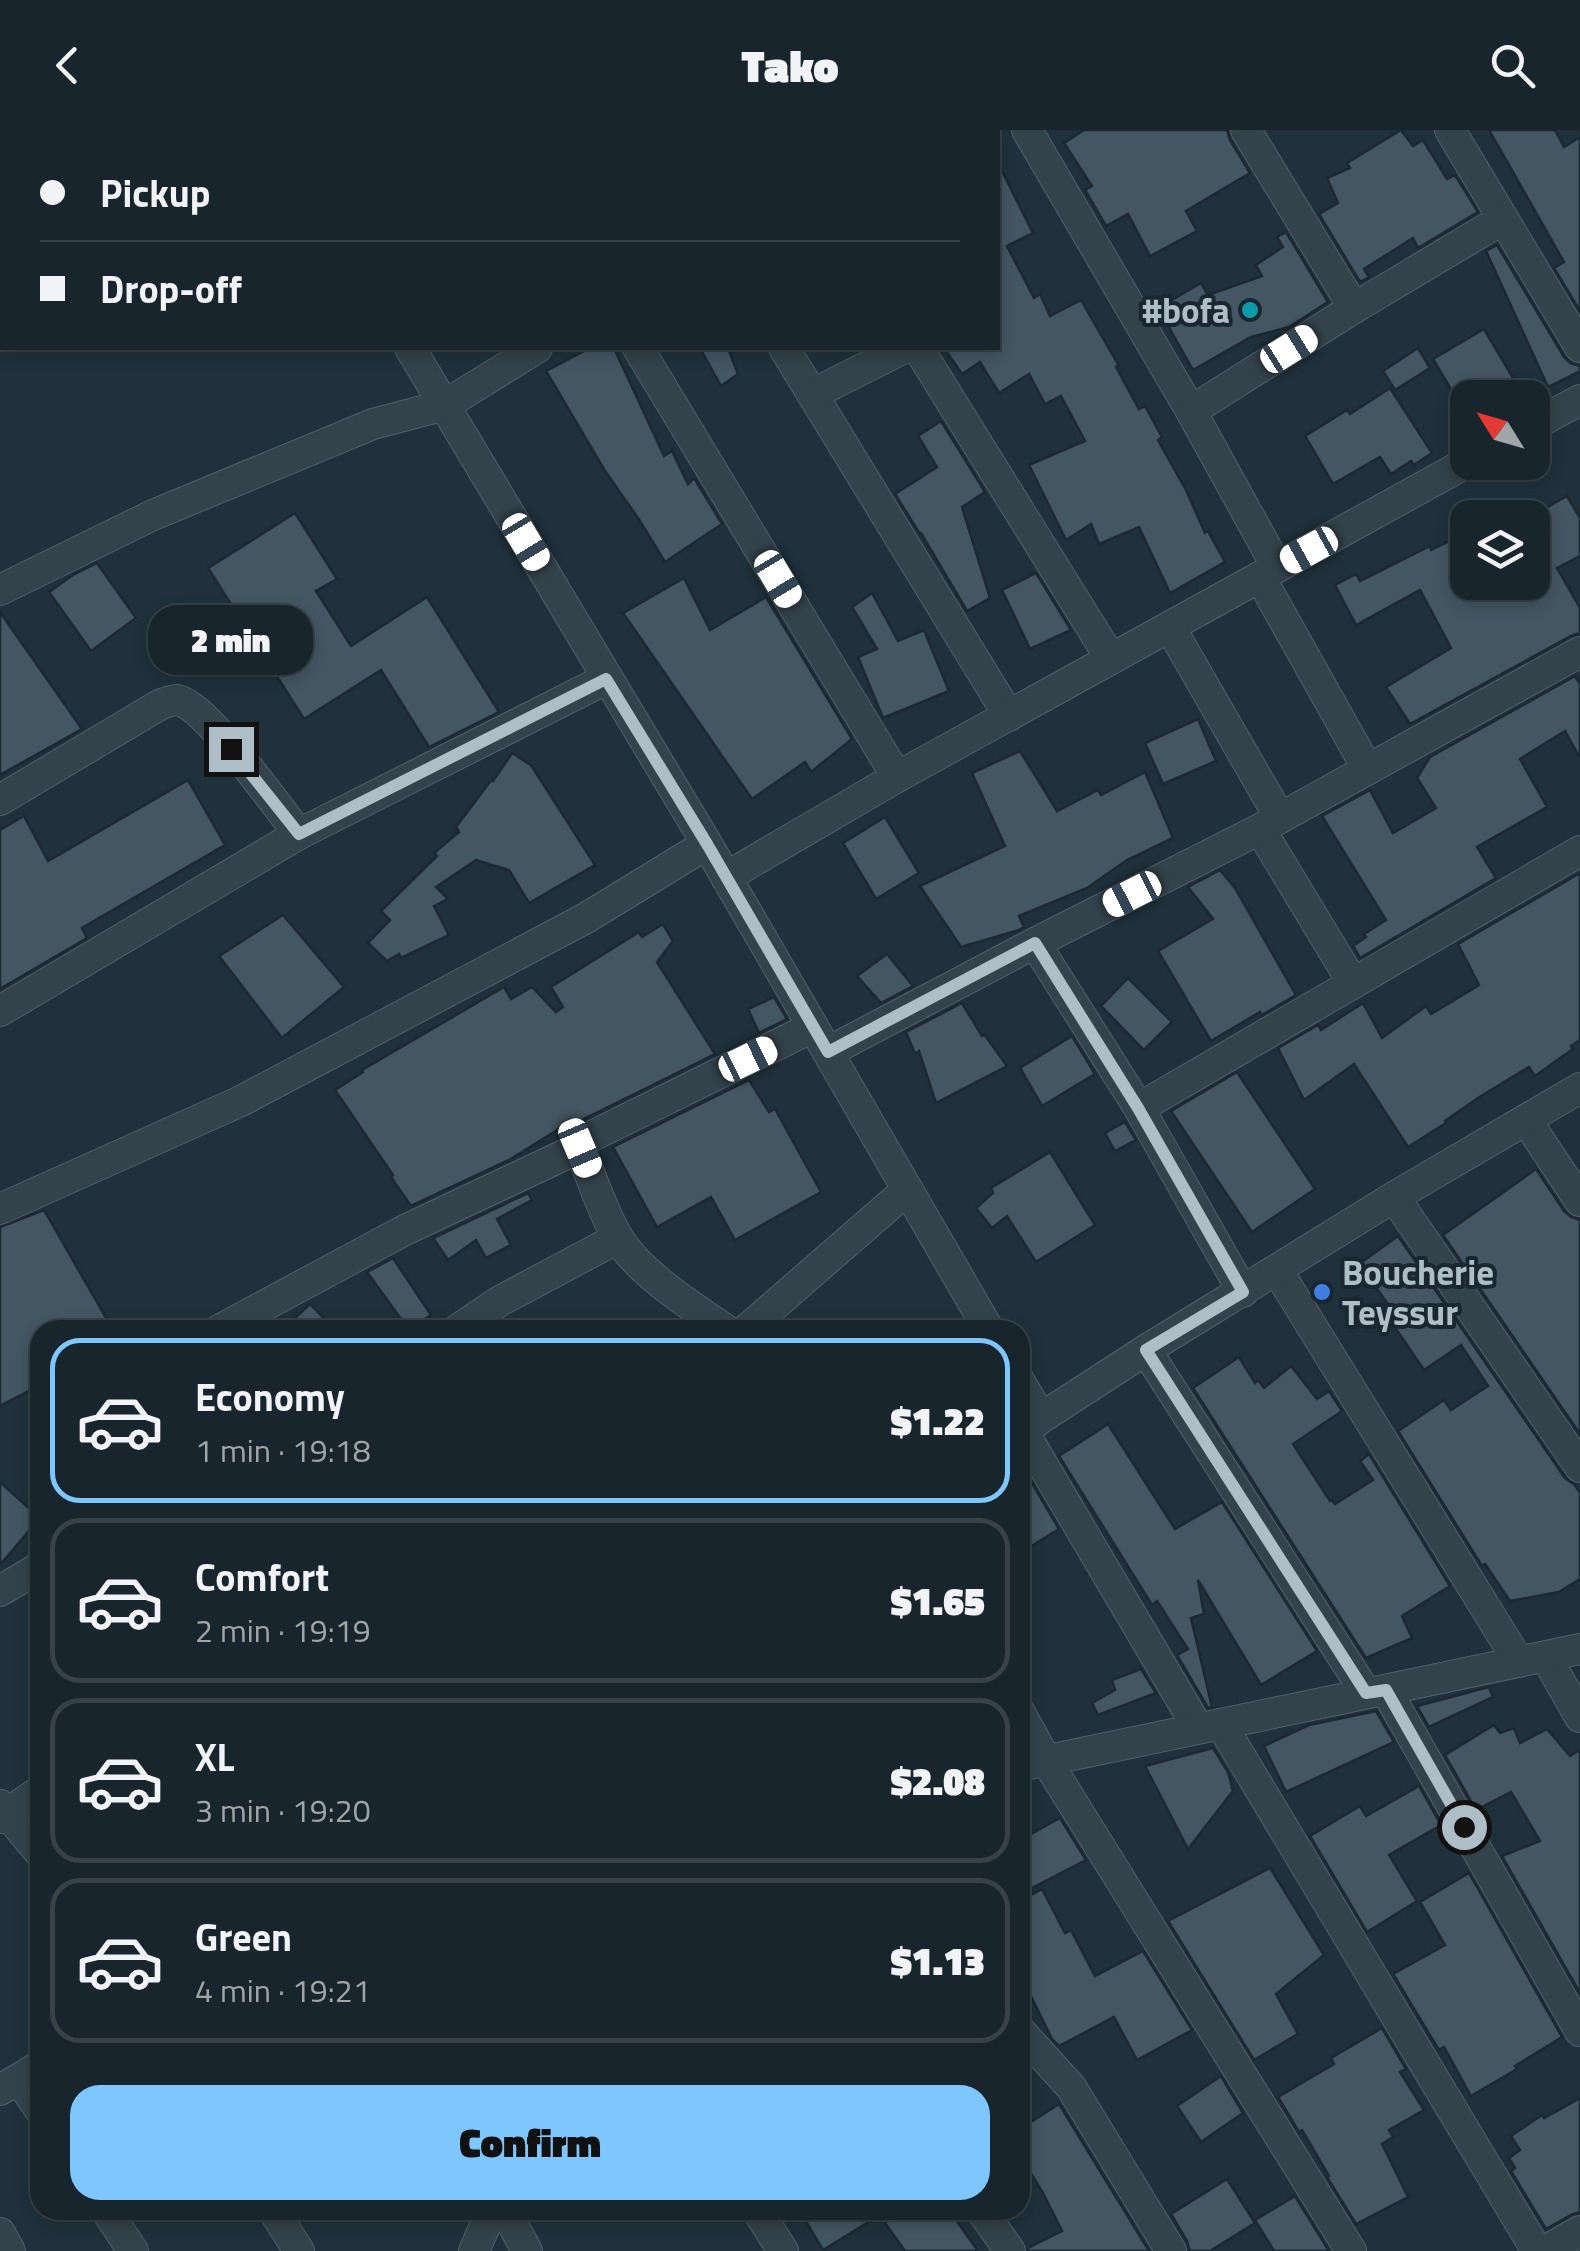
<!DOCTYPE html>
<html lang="en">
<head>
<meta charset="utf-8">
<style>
	:root { --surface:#18252c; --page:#253138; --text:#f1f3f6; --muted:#9fa5a9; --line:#364248; --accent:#7ec6fe }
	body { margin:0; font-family:"Titillium Web",sans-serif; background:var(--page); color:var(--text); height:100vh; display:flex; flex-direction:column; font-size:38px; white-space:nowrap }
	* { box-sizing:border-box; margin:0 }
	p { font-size:32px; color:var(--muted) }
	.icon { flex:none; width:55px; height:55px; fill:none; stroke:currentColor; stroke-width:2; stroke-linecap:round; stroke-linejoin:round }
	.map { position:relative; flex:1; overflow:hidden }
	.drawer { position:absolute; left:30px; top:1190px; width:1000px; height:900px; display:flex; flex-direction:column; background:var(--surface); border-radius:30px; box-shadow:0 5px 15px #0003,0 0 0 2px var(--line) }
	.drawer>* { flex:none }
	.guide { position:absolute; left:0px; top:0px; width:1000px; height:220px; box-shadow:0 5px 15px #0003,0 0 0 2px var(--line); display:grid; align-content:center; height:220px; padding:0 40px; background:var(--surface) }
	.needle { width:65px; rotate:307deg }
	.controls { position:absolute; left:1450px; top:250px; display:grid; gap:20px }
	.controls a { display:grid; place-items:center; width:100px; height:100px; border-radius:20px; background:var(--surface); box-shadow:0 5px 15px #0003,0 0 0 2px var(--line); font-size:50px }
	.end { position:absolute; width:45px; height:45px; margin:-22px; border:12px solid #afbdc7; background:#111; box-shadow:0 0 0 5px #111 }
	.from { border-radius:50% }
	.bubble { position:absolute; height:70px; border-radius:30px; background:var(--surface); box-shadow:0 5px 15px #0003,0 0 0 2px var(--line); font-size:32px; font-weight:800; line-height:70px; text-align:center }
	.car { position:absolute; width:30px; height:60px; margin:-30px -15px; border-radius:12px; box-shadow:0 0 8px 2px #0007; background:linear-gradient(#fff 24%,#345 0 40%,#fff 0 76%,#345 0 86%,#fff 0) }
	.guide b { display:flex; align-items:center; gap:35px; height:95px; font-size:38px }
	.guide b+b { border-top:2px solid var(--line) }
	.guide i { width:25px; height:25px; background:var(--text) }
	ul { padding:18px 0 0; list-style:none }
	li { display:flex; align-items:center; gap:30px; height:165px; margin:0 20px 15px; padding:0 20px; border:5px solid var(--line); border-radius:30px }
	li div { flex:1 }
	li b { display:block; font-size:38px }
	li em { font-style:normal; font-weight:800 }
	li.selected { border-color:var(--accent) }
	li>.icon { width:90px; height:90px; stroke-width:1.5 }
	.action { display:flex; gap:20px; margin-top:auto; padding:20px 40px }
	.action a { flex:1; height:115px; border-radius:30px; background:var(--accent); color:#111; font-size:40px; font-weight:800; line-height:115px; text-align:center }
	header { display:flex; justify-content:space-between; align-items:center; height:130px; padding:0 40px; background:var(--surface); font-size:45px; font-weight:800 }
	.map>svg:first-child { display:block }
	.building { fill:#445662; stroke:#1c2932; stroke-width:2.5 }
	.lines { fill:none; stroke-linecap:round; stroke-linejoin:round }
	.street-casing { stroke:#526069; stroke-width:32 }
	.street { stroke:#34424b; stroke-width:30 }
	.route { stroke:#afbdc7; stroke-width:12 }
	.culture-dot { fill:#0f9aa8; stroke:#1a2730; stroke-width:4 }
	.shop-dot { fill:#3f7fe0; stroke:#1a2730; stroke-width:4 }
	.labels { text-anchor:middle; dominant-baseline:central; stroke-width:8; stroke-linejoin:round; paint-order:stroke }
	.poi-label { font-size:35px; font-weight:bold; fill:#afbdc7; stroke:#1a2730; text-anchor:end }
</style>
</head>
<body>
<header><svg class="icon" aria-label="back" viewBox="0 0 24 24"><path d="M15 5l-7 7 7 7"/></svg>Tako<svg class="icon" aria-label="search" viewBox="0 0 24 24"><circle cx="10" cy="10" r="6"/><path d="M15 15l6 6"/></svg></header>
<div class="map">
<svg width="1580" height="2121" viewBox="0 0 1580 2121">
	<rect width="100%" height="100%" fill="#20313b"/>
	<g class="building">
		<polygon points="1084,0 1227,0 1230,10 1250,43 1186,81 1197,101 1150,126 1128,84 1106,96 1085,60 1092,56 1064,13"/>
		<polygon points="1401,0 1413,16 1423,10 1447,49 1455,45 1478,82 1418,118 1413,108 1364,139 1369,147 1360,152 1319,84 1338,73 1327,48 1350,38 1347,33"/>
		<polygon points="1489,0 1555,0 1564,17 1580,7 1580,181 1554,138 1564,132"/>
		<polygon points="998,33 1033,103 1007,116 1034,168 1040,164 1050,186 1081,170 1119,236 1116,237 1139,279 1145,276 1162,307 1158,310 1186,360 1205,403 1208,401 1225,432 1170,463 1139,397 1099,414 1091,394 1066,410 1029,335 1085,311 1061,266 1045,274 1029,244 999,263 980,232 962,244 944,218 998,218"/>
		<polygon points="1286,102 1328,172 1289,197 1251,207 1193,240 1158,178 1201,153 1208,165 1262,146 1256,135 1283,117 1277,107"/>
		<polygon points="1497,115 1564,227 1570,233 1580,236 1580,241 1548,257 1486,121"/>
		<polygon points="1484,199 1525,268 1456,268 1433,229"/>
		<polygon points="590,218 614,218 664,326 672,321 688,354 694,348 722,394 665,432 640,391 605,341 546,241"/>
		<polygon points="700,218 728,218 738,244 721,256"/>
		<polygon points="1418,218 1430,238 1395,260 1383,241"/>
		<polygon points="1390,258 1432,323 1414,335 1411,331 1391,344 1380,327 1333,354 1305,306 1347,280 1350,284"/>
		<polygon points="941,291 985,362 962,377 990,468 967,481 921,403 920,404 895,364 937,337 918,306"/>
		<polygon points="1567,366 1580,388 1580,426 1557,438 1580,478 1580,503 1571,506 1410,594 1386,557 1451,518 1420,460 1356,495 1335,455 1356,444 1360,451 1430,416 1431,420 1468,402 1468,452 1532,452 1532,396 1540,392 1535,384"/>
		<polygon points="295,383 337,449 316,461 351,516 427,467 499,582 429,617 381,540 304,589 208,438"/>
		<polygon points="97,433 136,488 91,521 49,462 73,445"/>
		<polygon points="1036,443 1071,500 1030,519 1002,460"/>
		<polygon points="684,448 710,500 766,467 852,609 811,642 805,632 752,669 623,483"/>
		<polygon points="872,463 898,511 924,500 949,561 883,588 858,527 877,519 852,477"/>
		<polygon points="0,482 82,599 0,645"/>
		<polygon points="1575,546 1580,554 1580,628 1565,601 1520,629 1547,677 1477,717 1496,748 1360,828 1353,816 1366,807 1364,804 1386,790 1322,686 1370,660 1393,703 1436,678 1417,648 1430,627"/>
		<polygon points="1198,589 1216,631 1163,654 1145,613"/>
		<polygon points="1020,621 1057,681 1098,660 1101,665 1145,642 1173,708 1127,730 1087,758 1019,786 1024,797 1019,800 961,817 920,756 1005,716 972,643"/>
		<polygon points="512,623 531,635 595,735 529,773 509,740 476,730 436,757 448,769 434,776 449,805 401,828 399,824 387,831 368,813 390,790 381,781 437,726 434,723 459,702 456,697 492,649 493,651"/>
		<polygon points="188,650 225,715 82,798 87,808 0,859 0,700 24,686 48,731"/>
		<polygon points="885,687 919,743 876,769 843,713"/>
		<polygon points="1220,740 1235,758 1296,865 1262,885 1260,882 1211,911 1158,821 1213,789 1188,757"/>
		<polygon points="1580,743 1580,910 1571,916 1573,919 1535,946 1529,937 1478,968 1445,991 1446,993 1408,1017 1354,934 1304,970 1278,918 1318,895 1321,900 1363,873 1382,908 1426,876 1431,884 1479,855 1458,814"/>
		<polygon points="283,785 344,857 282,908 219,826"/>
		<polygon points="663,794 673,811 657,832 715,924 580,991 569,1002 564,996 509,1030 411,1076 391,1047 393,1045 335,960 363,942 362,940 504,857 511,869 532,857 556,882 563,877 551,857 639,802 642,807"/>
		<polygon points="887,824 913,856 881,873 857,846"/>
		<polygon points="1128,848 1172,892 1144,920 1101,876"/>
		<polygon points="774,867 787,889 759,903 748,879"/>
		<polygon points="962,873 982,906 984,904 1007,936 936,973 919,921 915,924 906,902"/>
		<polygon points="1072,906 1095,944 1042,976 1020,938"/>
		<polygon points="1237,942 1315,1059 1252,1102 1171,981"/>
		<polygon points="749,950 769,982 775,979 821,1062 735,1110 711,1067 657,1097 613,1017"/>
		<polygon points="1125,992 1136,1010 1115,1021 1105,1003"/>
		<polygon points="1050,1022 1095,1095 1036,1132 1007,1086 992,1098 976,1078 993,1063 991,1058"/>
		<polygon points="1536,1039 1564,1081 1571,1087 1580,1090 1580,1304 1443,1105"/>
		<polygon points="528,1063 532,1070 497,1089 511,1115 486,1128 476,1110 448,1130 433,1108"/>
		<polygon points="44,1080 113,1200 40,1200 40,1255 0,1276 0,1097"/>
		<polygon points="1398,1106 1565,1348 1575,1355 1580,1363 1580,1449 1559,1462 1510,1471 1485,1434 1482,1436 1398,1301 1444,1270 1451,1280 1488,1256 1461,1215 1424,1240 1394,1196 1401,1192 1359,1134"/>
		<polygon points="393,1128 431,1185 409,1200 367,1142"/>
		<polygon points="310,1174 335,1200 282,1200"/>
		<polygon points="1239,1227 1255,1253 1258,1250 1264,1258 1291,1236 1317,1269 1329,1261 1342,1281 1293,1314 1330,1371 1332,1370 1335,1374 1373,1350 1360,1331 1369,1324 1450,1456 1402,1486 1412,1508 1366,1528 1193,1258"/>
		<polygon points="1108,1294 1175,1399 1222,1372 1317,1521 1261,1555 1198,1450 1204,1484 1191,1488 1212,1577 1208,1578 1177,1525 1188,1519 1157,1471 1152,1475 1059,1326"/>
		<polygon points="1020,1333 1059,1399 1020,1423"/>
		<polygon points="0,1352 40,1388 0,1435"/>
		<polygon points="1141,1539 1156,1563 1098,1585 1092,1573 1115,1560 1112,1550"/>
		<polygon points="1489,1557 1493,1567 1429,1597 1417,1576"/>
		<polygon points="1376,1581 1394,1612 1286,1662 1264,1616 1309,1595"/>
		<polygon points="1494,1595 1500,1603 1514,1598 1520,1613 1547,1599 1570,1626 1580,1620 1580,1863 1502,1726 1540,1711 1511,1662 1476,1680 1445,1625"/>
		<polygon points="1213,1618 1228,1642 1233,1661 1188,1719 1145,1636"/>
		<polygon points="1419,1656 1441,1695 1389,1725 1417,1771 1367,1802 1310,1706 1360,1676 1366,1686"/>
		<polygon points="1060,1688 1086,1730 1026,1761 1020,1750 1020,1710"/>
		<polygon points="1270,1738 1324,1825 1276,1864 1298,1904 1254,1930 1168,1791"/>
		<polygon points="1469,1743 1562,1907 1515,1936 1517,1939 1471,1966 1444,1917 1439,1920 1393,1844 1445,1815 1420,1772"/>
		<polygon points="1042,1759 1065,1803 1071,1800 1095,1846 1143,1821 1192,1900 1137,1930 1114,1887 1059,1916 1052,1909 1020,1844 1020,1771"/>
		<polygon points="1382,1898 1406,1939 1400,1942 1424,1980 1389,2000 1393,2007 1382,2014 1408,2067 1356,2094 1327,2047 1329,2046 1302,2000 1299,2002 1278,1967 1334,1934 1331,1928"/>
		<polygon points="1221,1946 1243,1983 1201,2012 1177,1976"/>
		<polygon points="1580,1968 1580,2082 1571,2085 1546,2099 1511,2041 1515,2038 1509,2028 1520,2020 1511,2006 1542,1985 1544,1988"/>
		<polygon points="1059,1974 1149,2121 1028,2121 1028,2118 1062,2101 1042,2061 1020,2026 1020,1999"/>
		<polygon points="1227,2049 1255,2093 1210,2121 1190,2121 1187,2111 1171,2084"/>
		<polygon points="1295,2066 1329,2121 1274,2121 1255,2090"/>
		<polygon points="799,2080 888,2080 823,2120"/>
		<polygon points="903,2080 949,2080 978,2121 905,2121 885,2093"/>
	</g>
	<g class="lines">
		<defs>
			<g id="street">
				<polyline points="272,0 274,2"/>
				<polyline points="579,0 581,2"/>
				<polyline points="785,0 787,2"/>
				<polyline points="1027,0 1191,281 1277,437"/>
				<polyline points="1246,0 1354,178"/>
				<polyline points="1450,0 1580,217"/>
				<polyline points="896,2 900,0"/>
				<polyline points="410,218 707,714 989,1200"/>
				<polyline points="638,218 897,647"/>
				<polyline points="784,218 1009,586"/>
				<polyline points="918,218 1111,529"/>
				<polyline points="813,264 904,218"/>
				<polyline points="1191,281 1354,178 1503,89"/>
				<polyline points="1532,296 1580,270"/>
				<polyline points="1260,447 1367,638"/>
				<polyline points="0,460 153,385 373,294 445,275 537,218"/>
				<polyline points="1170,497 1280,688"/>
				<path d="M0,670L161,574C165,573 173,570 176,570C205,573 278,678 299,704"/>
				<polyline points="1260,699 1353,853"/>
				<polyline points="726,747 897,647 1468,332"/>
				<polyline points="1035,813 1139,978"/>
				<polyline points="0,881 299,704 606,549"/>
				<polyline points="828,922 1035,813 1260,699 1580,522"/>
				<polyline points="1526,990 1580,1071"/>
				<polyline points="1394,1067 1580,1337"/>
				<polyline points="0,1079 241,971 586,788 707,714"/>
				<polyline points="1277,1140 1519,1532"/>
				<polyline points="1243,1162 1139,978 1580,721"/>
				<polyline points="219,1200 403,1101 579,1018"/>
				<polyline points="457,1200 500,1171 618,1108"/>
				<path d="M726,1200C693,1177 642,1145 620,1111C603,1084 592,1047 579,1018L588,1008L813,897"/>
				<polyline points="746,1200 907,1060"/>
				<polyline points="1146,1220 1366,1563"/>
				<polyline points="1020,1252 1041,1288"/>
				<polyline points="1024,1303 1198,1598"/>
				<polyline points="1020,1305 1041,1288 1146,1220 1394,1067 1580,958"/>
				<polyline points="0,1461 40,1437"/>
				<polyline points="1546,1527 1580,1587"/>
				<polyline points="1386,1560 1580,1901"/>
				<polyline points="1020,1583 1046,1630 1351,2121"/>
				<polyline points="1221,1594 1537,2121"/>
				<polyline points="1020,1636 1580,1519"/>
				<polyline points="0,1675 40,1723"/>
				<polyline points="0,1688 40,1661"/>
				<polyline points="1020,1901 1071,1957 1171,2121"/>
				<polyline points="19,1949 40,1980"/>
				<polyline points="0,1960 40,1936"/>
				<polyline points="106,2080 133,2121"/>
				<polyline points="273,2080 299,2121"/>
				<polyline points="505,2080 527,2121"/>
				<polyline points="757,2080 783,2121"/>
				<polyline points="981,2080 1010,2121"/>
				<polyline points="0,2103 10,2121"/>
				<polyline points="474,2121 492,2080"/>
				<polyline points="1545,2121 1580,2101"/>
			</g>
		</defs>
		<use href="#street" class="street-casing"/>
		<use href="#street" class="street"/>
	</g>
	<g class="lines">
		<polyline class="route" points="231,619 299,704 606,549 707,714 828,922 1035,813 1138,978 1243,1162 1146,1220 1366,1563 1386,1560 1464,1697"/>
	</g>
	<circle class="culture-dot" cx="1250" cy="180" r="10"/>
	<circle class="shop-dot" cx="1322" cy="1162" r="10"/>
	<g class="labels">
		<g class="poi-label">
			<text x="1230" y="180">#bofa</text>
			<text x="1342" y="1142" text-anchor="start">Boucherie<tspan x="1342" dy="40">Teyssur</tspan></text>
		</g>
	</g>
</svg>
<div class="controls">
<a><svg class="needle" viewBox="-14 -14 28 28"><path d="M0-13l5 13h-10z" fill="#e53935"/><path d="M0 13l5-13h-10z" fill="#9fa5a9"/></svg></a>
<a><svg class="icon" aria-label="layers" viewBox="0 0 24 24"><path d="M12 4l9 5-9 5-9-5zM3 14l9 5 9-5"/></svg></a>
</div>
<i class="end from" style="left:1464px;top:1697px"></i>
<i class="end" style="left:231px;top:619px"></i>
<div class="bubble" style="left:148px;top:475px;width:165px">2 min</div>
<i class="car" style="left:1289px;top:219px;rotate:58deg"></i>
<i class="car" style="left:526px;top:412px;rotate:149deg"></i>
<i class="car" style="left:1309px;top:420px;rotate:241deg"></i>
<i class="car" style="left:778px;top:449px;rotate:149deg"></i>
<i class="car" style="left:1132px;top:764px;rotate:243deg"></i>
<i class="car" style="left:748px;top:929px;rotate:64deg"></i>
<i class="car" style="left:580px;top:1018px;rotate:157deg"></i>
<div class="guide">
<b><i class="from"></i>Pickup</b>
<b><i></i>Drop-off</b>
</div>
<section class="drawer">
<ul>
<li class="selected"><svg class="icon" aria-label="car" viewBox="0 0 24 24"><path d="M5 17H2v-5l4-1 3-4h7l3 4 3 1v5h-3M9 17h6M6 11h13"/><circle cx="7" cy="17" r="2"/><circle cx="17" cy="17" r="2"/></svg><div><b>Economy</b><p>1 min · 19:18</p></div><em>$1.22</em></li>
<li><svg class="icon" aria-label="car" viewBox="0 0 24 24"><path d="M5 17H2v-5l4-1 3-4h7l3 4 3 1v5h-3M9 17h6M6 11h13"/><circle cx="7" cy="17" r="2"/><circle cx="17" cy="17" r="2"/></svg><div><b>Comfort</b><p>2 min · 19:19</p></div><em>$1.65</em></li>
<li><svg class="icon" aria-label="car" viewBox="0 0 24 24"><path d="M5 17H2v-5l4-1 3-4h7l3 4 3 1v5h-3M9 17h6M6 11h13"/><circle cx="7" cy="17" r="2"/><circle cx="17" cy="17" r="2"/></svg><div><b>XL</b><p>3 min · 19:20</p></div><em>$2.08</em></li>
<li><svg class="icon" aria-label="car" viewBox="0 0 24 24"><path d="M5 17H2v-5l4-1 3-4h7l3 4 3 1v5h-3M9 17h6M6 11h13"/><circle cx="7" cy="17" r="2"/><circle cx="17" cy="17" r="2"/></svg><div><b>Green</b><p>4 min · 19:21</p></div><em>$1.13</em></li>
</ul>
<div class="action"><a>Confirm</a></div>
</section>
</div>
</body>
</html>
